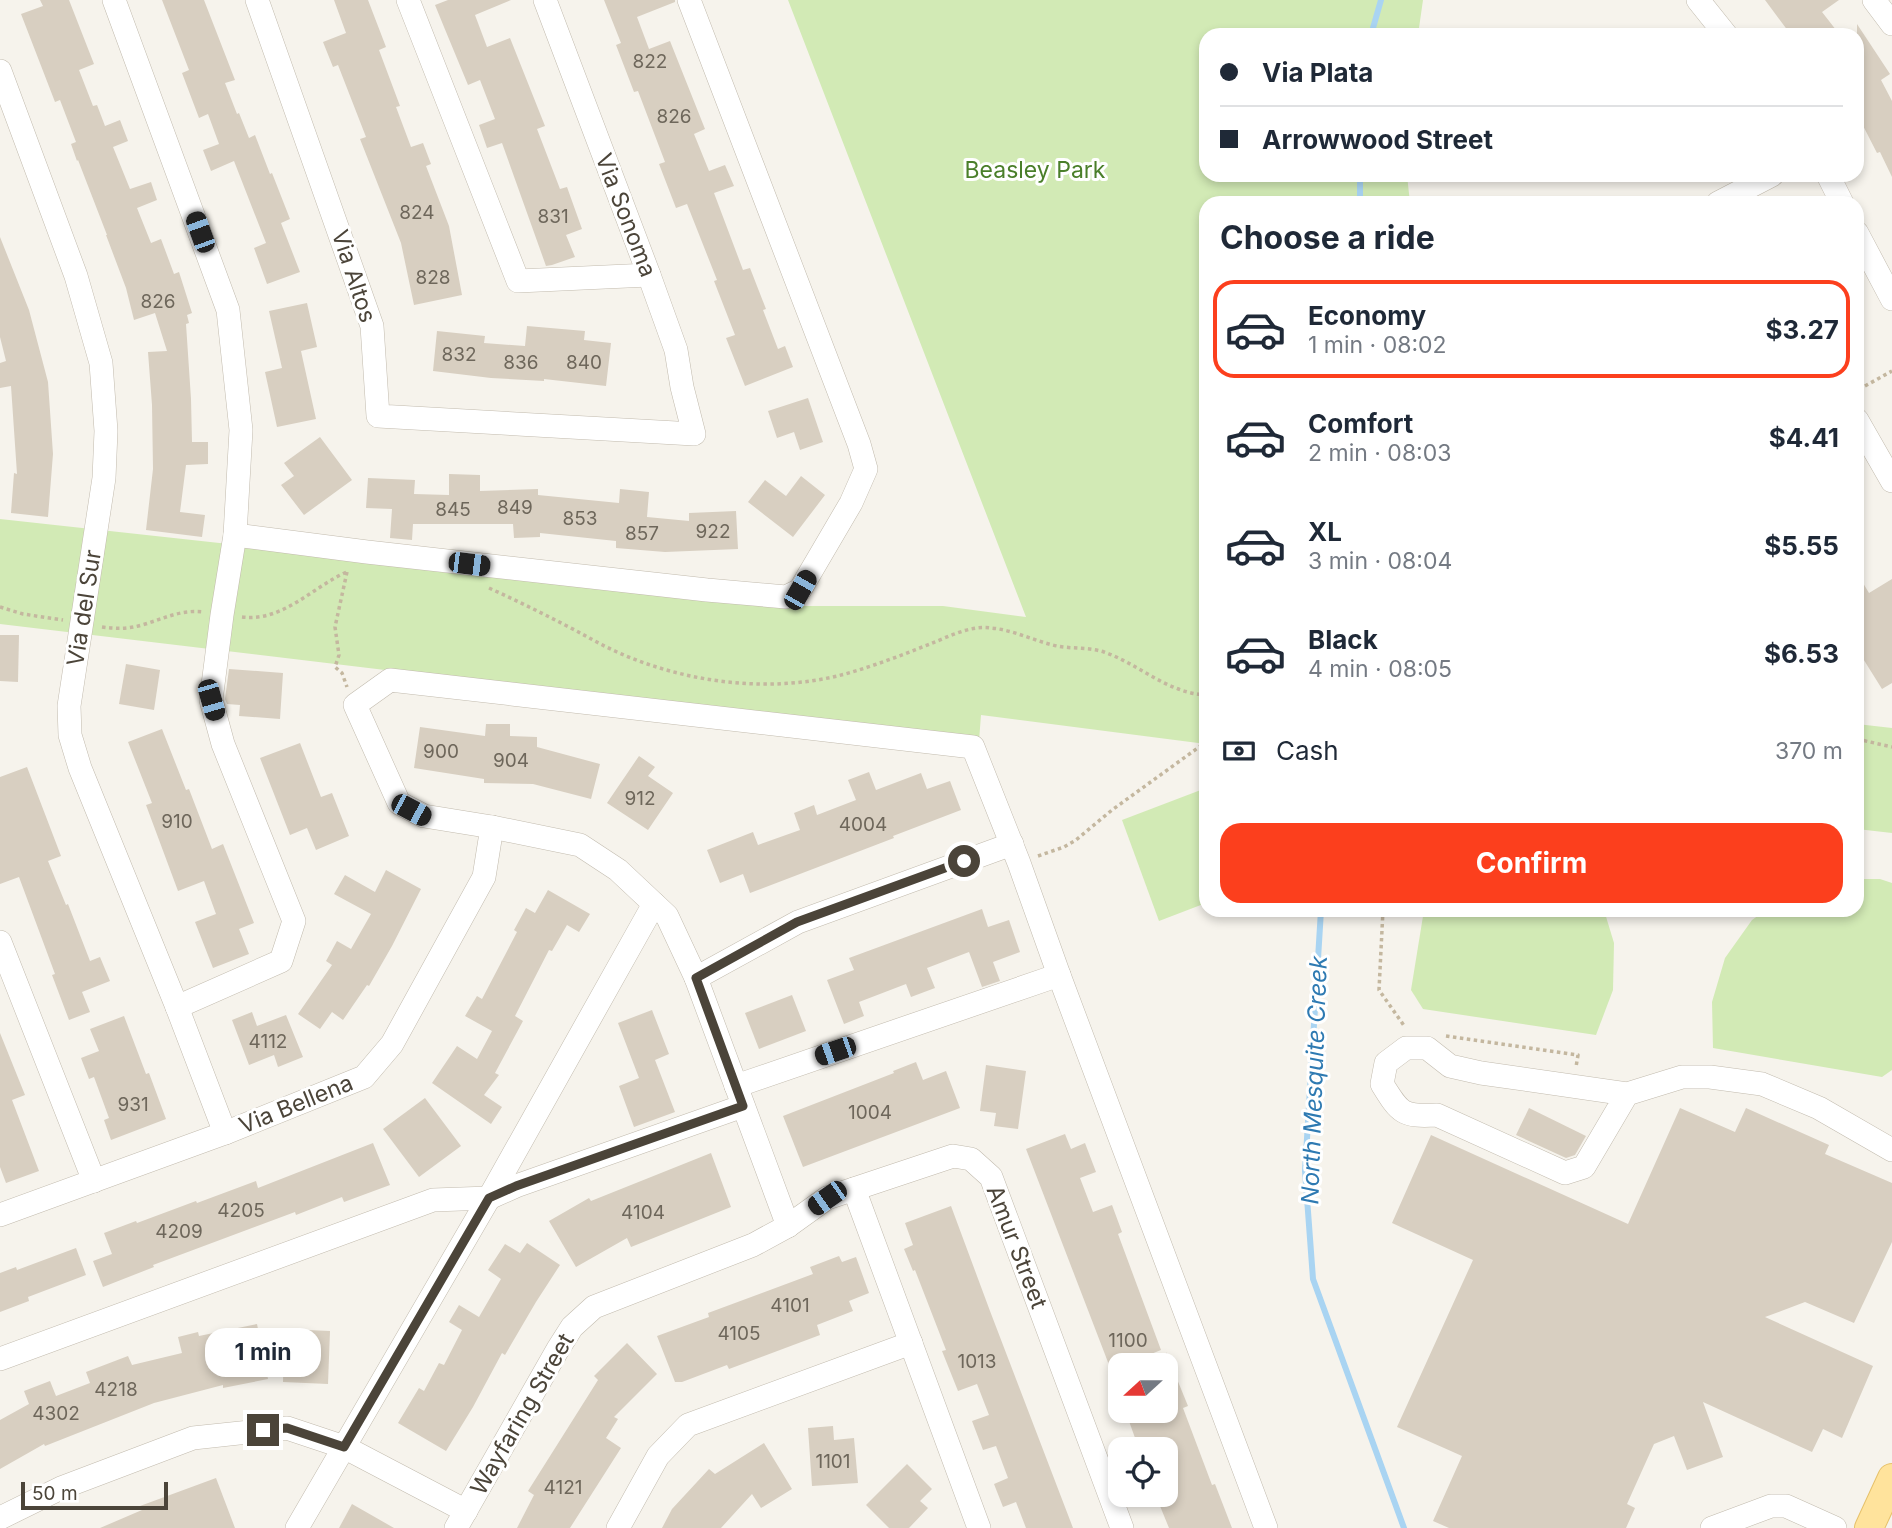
<!DOCTYPE html>
<html lang="en">
<head>
<meta charset="utf-8">
<style>
	:root { --surface:#fff; --page:#f6f6f7; --text:#1f2937; --muted:#747a83; --line:#e0e1e3; --accent:#fc3f1d }
	body { margin:0; font-family:Inter,sans-serif; background:var(--page); color:var(--text); height:100vh; display:flex; flex-direction:column; font-size:26px; white-space:nowrap }
	* { box-sizing:border-box; margin:0 }
	p { font-size:23px; color:var(--muted) }
	.icon { flex:none; width:38px; height:38px; fill:none; stroke:currentColor; stroke-width:2; stroke-linecap:round; stroke-linejoin:round }
	.map { position:relative; flex:1; overflow:hidden }
	.details { position:absolute; left:1199px; top:196px; width:665px; height:721px; display:flex; flex-direction:column; background:var(--surface); border-radius:21px; box-shadow:0 4px 10px #0003 }
	.details>* { flex:none }
	.guide { position:absolute; left:1199px; top:28px; width:665px; height:154px; border-radius:21px; box-shadow:0 4px 10px #0003; display:grid; align-content:center; height:154px; padding:0 21px; background:var(--surface) }
	.needle { width:46px; rotate:249deg }
	.controls { position:absolute; left:1108px; top:1353px; display:grid; gap:14px }
	.controls a { display:grid; place-items:center; width:70px; height:70px; border-radius:14px; background:var(--surface); box-shadow:0 4px 10px #0003; font-size:35px }
	.scale { position:absolute; left:21px; bottom:18px; width:147px; box-sizing:border-box; padding-left:7px; border:4px solid #4b4439; border-top:0; font-size:19px; line-height:24px; white-space:nowrap; color:#4b4439; -webkit-text-stroke:5px #fff; paint-order:stroke }
	.end { position:absolute; width:32px; height:32px; margin:-16px; border:9px solid #4b4439; background:#fff; box-shadow:0 0 0 4px #fff }
	.from { border-radius:50% }
	.bubble { position:absolute; height:49px; border-radius:21px; background:var(--surface); box-shadow:0 4px 10px #0003; font-size:23px; font-weight:700; line-height:49px; text-align:center }
	.car { position:absolute; width:21px; height:42px; margin:-21px -10px; border-radius:9px; box-shadow:0 0 5px 2px #0007; background:linear-gradient(#222 24%,#8ab4d8 0 40%,#222 0 76%,#8ab4d8 0 86%,#222 0) }
	.guide b { display:flex; align-items:center; gap:24px; height:66px; font-size:26px }
	.guide b+b { border-top:2px solid var(--line) }
	.guide i { width:18px; height:18px; background:var(--text) }
	ul { padding:0; list-style:none }
	li { display:flex; align-items:center; gap:21px; height:98px; margin:0 14px 10px; padding:0 7px; border:4px solid transparent; border-radius:21px }
	li div { flex:1 }
	li b { display:block; font-size:26px }
	li em { font-style:normal; font-weight:700 }
	li.on { border-color:var(--accent) }
	li>.icon { width:63px; height:63px; stroke-width:1.5 }
	h2 { padding:0 21px; font-size:32px; line-height:84px }
	.pay { display:flex; align-items:center; gap:18px; height:77px; padding:0 21px; font-size:26px }
	.pay p { margin-inline-start:auto }
	.cta { display:flex; gap:14px; margin-top:auto; padding:14px 21px }
	.cta a { flex:1; height:80px; border-radius:21px; background:var(--accent); color:#fff; font-size:28px; font-weight:700; line-height:80px; text-align:center }
	.map>svg:first-child { display:block }
	.green { fill:#d2eab5 }
	.lines { fill:none; stroke-linecap:round; stroke-linejoin:round }
	.stream { stroke:#a9d4f2; stroke-width:6 }
	.building { fill:#d8cfc1 }
	.minor-casing { stroke:#c2bbae; stroke-width:24 }
	.major-casing { stroke:#e6c16a; stroke-width:30 }
	.path { stroke:#c4b79f; stroke-width:3.5; stroke-dasharray:3.5 3.5; stroke-linecap:butt }
	.minor { stroke:#fff; stroke-width:23 }
	.major { stroke:#ffe39c; stroke-width:28 }
	.route { stroke:#4b4439; stroke-width:9 }
	.labels { text-anchor:middle; dominant-baseline:central; stroke-width:6; stroke-linejoin:round; paint-order:stroke }
	.number-label { font-size:19px; fill:#6e675b }
	.park-label { font-size:23px; fill:#4a7f2a; stroke:#fff }
	.street-label { font-size:23px; fill:#4b4439; stroke:#fff }
	.water-label { font-size:24px; font-style:italic; fill:#2e7ab2; stroke:#fff }
</style>
</head>
<body>
<div class="map">
<svg width="1892" height="1528" viewBox="0 0 1892 1528">
	<rect width="100%" height="100%" fill="#f6f3ec"/>
	<g class="green">
		<polygon points="788,0 1423,0 1418,35 1206,35 1206,175 1407,175 1410,203 1206,203 1206,744 981,715 979,741 0,624 0,519 795,606 943,606 1026,617"/>
		<polygon points="1857,724 1892,728 1892,833 1857,829"/>
		<polygon points="1206,788 1206,903 1159,921 1122,820"/>
		<polygon points="1857,879 1880,879 1892,883 1892,1070 1882,1077 1713,1048 1712,1002 1725,958 1752,920 1766,910 1857,910"/>
		<polygon points="1424,910 1604,910 1614,943 1613,990 1596,1035 1423,1009 1411,990"/>
	</g>
	<g class="lines">
		<g class="stream">
			<polyline points="1371,35 1381,0"/>
			<polyline points="1360,203 1360,175"/>
			<polyline points="1321,910 1305,1171 1313,1279 1404,1528"/>
		</g>
	</g>
	<g class="building">
		<polygon points="40,0 69,0 94,64 79,70 93,106 97,105 105,126 120,120 128,141 113,147 130,189 151,182 157,200 137,208 151,243 161,239 174,274 179,272 192,313 187,315 189,323 186,324 191,399 192,442 208,442 208,464 186,465 180,512 205,515 202,537 146,530 153,469 152,405 148,352 167,351 155,313 134,320 126,288 106,235 107,235 78,160 77,161 71,144 76,142 60,100 55,102 21,14 43,6"/>
		<polygon points="162,0 204,0 235,80 225,83 237,114 239,113 249,138 255,135 270,174 272,173 290,219 281,223 300,272 267,284 254,248 266,243 234,161 211,171 203,150 219,144 208,114 199,118 182,73 189,70"/>
		<polygon points="334,0 368,0 386,47 379,50 400,106 396,107 411,147 423,143 431,164 426,166 449,226 462,295 414,305 401,243 360,139 366,137 338,65 333,67 323,42 346,33"/>
		<polygon points="448,0 511,0 475,15 487,47 510,38 545,126 537,129 560,189 567,187 582,229 566,235 575,257 552,265 546,266 502,143 487,148 479,125 495,119 480,80 468,85 444,27 435,5"/>
		<polygon points="604,0 675,0 675,2 637,17 649,49 670,41 705,129 694,134 709,171 725,165 734,186 714,193 743,270 750,268 766,309 763,310 778,349 785,346 793,367 745,386 726,338 735,335 714,281 717,280 687,204 676,208 659,164 665,162 638,91 634,92 616,45 621,43"/>
		<polygon points="1765,0 1839,0 1822,12 1840,35 1791,35"/>
		<polygon points="1857,24 1890,74 1881,80 1892,101 1892,177 1880,152 1877,153 1857,114"/>
		<polygon points="0,237 29,310 48,382 53,454 48,517 11,513 14,473 17,474 11,386 0,388 0,363 6,361 0,337"/>
		<polygon points="307,303 317,347 301,351 316,419 277,427 265,372 282,368 269,311"/>
		<polygon points="527,326 585,331 584,340 611,343 606,386 544,379 544,381 491,378 433,371 437,331 485,336 484,343 525,346"/>
		<polygon points="808,398 823,442 800,450 794,432 777,438 768,411"/>
		<polygon points="320,437 352,480 304,515 281,485 294,476 284,463"/>
		<polygon points="449,474 480,475 480,491 538,489 538,495 619,503 620,489 649,492 647,517 689,521 689,513 736,511 738,549 665,552 616,548 616,541 540,533 540,537 514,538 513,524 413,524 412,540 390,538 392,509 366,508 368,478 415,480 414,494 449,495"/>
		<polygon points="801,476 825,495 793,537 748,502 765,480 786,496"/>
		<polygon points="1857,573 1869,593 1892,579 1892,683 1882,689 1862,657 1857,660"/>
		<polygon points="0,635 19,635 18,682 0,681"/>
		<polygon points="126,664 160,670 154,710 119,704"/>
		<polygon points="229,669 283,673 280,719 239,716 240,705 227,704 225,699"/>
		<polygon points="486,724 510,724 510,736 537,737 537,747 600,764 591,799 533,784 484,783 484,779 414,768 420,727 485,736"/>
		<polygon points="162,729 186,790 189,789 212,849 223,844 254,923 239,929 249,954 213,968 195,922 216,914 204,881 178,891 146,805 152,803 128,742"/>
		<polygon points="300,743 321,797 332,793 349,836 316,850 307,828 290,835 260,758"/>
		<polygon points="639,756 655,767 648,776 673,793 648,830 607,803"/>
		<polygon points="27,767 61,856 48,861 66,905 68,904 90,961 100,957 110,981 82,992 90,1012 69,1020 52,975 55,974 19,877 0,884 0,777"/>
		<polygon points="869,772 876,790 921,773 927,789 950,781 961,810 893,836 894,838 750,893 743,874 720,883 707,850 753,832 758,845 800,830 794,813 814,805 817,815 856,800 848,780"/>
		<polygon points="386,870 421,889 392,946 369,986 367,985 343,1020 332,1012 320,1029 298,1014 332,965 326,961 337,941 351,949 371,914 334,894 345,875 375,892"/>
		<polygon points="548,890 590,914 579,932 567,925 552,951 549,950 515,1016 523,1021 495,1073 499,1075 484,1095 502,1107 491,1124 432,1083 457,1046 477,1059 492,1031 465,1016 477,996 482,999 517,932 514,930 526,908 535,913"/>
		<polygon points="982,909 988,927 1009,920 1020,952 993,962 1000,981 982,987 969,952 927,968 935,988 911,997 906,984 859,1002 864,1016 844,1024 827,980 854,970 849,958"/>
		<polygon points="792,995 806,1031 759,1049 745,1013"/>
		<polygon points="652,1010 669,1054 655,1060 675,1112 634,1127 619,1086 639,1078 618,1023"/>
		<polygon points="252,1012 257,1026 286,1015 303,1057 278,1067 274,1055 249,1065 232,1020"/>
		<polygon points="124,1016 146,1074 149,1073 166,1119 111,1140 104,1120 109,1118 94,1077 89,1079 81,1058 99,1051 90,1029"/>
		<polygon points="0,1033 25,1095 12,1100 39,1171 6,1183 0,1167"/>
		<polygon points="916,1062 923,1080 946,1071 960,1108 803,1167 783,1116 894,1073 893,1071"/>
		<polygon points="986,1065 1026,1071 1018,1129 994,1126 996,1113 980,1111"/>
		<polygon points="425,1098 461,1146 419,1177 383,1129"/>
		<polygon points="1529,1108 1586,1136 1575,1155 1566,1158 1516,1135"/>
		<polygon points="1680,1108 1735,1132 1746,1108 1829,1145 1825,1154 1892,1183 1892,1242 1854,1323 1805,1302 1765,1317 1873,1366 1842,1438 1823,1429 1812,1452 1703,1402 1723,1457 1687,1470 1674,1436 1654,1444 1627,1504 1635,1508 1626,1528 1449,1528 1433,1521 1462,1456 1397,1427 1473,1260 1392,1223 1431,1135 1628,1224"/>
		<polygon points="1065,1134 1071,1149 1085,1143 1096,1172 1080,1178 1093,1212 1112,1205 1122,1232 1118,1234 1161,1350 1111,1370 1026,1149"/>
		<polygon points="373,1143 390,1185 344,1202 342,1197 296,1215 295,1212 153,1265 154,1267 103,1287 93,1261 112,1254 104,1233 136,1221 137,1223 196,1201 197,1203 256,1181 258,1188"/>
		<polygon points="711,1153 731,1207 631,1247 627,1238 576,1267 549,1221 589,1198 591,1201"/>
		<polygon points="951,1206 990,1311 1073,1528 1026,1528 1016,1502 1003,1507 994,1484 1008,1478 996,1446 983,1450 972,1421 989,1415 977,1384 958,1391 942,1351 946,1350 915,1270 913,1271 904,1249 913,1245 905,1223"/>
		<polygon points="527,1243 560,1265 536,1302 505,1355 502,1353 473,1407 446,1451 398,1423 419,1388 424,1391 439,1363 444,1365 462,1330 449,1322 459,1305 479,1317 501,1279 488,1270 505,1244 520,1253"/>
		<polygon points="76,1248 86,1275 28,1297 29,1301 0,1312 0,1273 16,1267 17,1270"/>
		<polygon points="839,1256 842,1262 856,1257 869,1293 849,1301 853,1311 817,1325 820,1335 729,1369 727,1365 682,1382 675,1382 657,1336 709,1317 708,1313 813,1274 810,1267"/>
		<polygon points="257,1324 268,1379 223,1388 223,1385 154,1403 45,1446 44,1444 0,1469 0,1420 29,1404 24,1391 50,1381 56,1396 90,1383 86,1372 128,1356 132,1365 182,1353 178,1337 198,1332 199,1336"/>
		<polygon points="284,1329 330,1331 328,1384 283,1382"/>
		<polygon points="627,1343 657,1374 614,1417 618,1419 606,1438 621,1448 570,1528 517,1528 534,1495 528,1491 598,1380 594,1376"/>
		<polygon points="1166,1352 1188,1406 1183,1408 1212,1485 1215,1484 1232,1528 1169,1528 1160,1506 1166,1504 1166,1449 1139,1449 1125,1410 1166,1410"/>
		<polygon points="833,1426 834,1440 854,1438 858,1483 812,1486 808,1428"/>
		<polygon points="764,1443 792,1489 761,1508 752,1494 721,1528 662,1528 672,1509 709,1469 715,1474"/>
		<polygon points="907,1464 932,1489 920,1501 928,1508 909,1528 889,1528 866,1505"/>
		<polygon points="216,1478 235,1528 100,1528 142,1510 140,1506"/>
		<polygon points="352,1504 394,1528 339,1528"/>
	</g>
	<g class="lines">
		<defs>
			<g id="minor">
				<polyline points="114,0 228,310 241,430 235,535 222,615 211,700 223,744 294,921 281,961 177,1007"/>
				<polyline points="257,0 372,326 378,416 694,434 682,387 676,350 649,275 545,0"/>
				<polyline points="408,0 518,281 649,275"/>
				<polyline points="1698,0 1726,35"/>
				<polyline points="1874,0 1892,24"/>
				<polyline points="0,71 76,276 101,363 106,431 104,478 69,706 70,735 80,768 177,1007 225,1133"/>
				<polyline points="1828,175 1842,203"/>
				<polyline points="1718,203 1772,175"/>
				<polyline points="1857,233 1892,299"/>
				<polyline points="1857,420 1892,481"/>
				<polyline points="235,535 367,552 707,590 786,597 800,590 851,503 866,469 859,444 689,0"/>
				<polyline points="0,942 94,1181"/>
				<polyline points="696,978 798,922 1012,844"/>
				<polyline points="736,1086 1059,975"/>
				<path d="M1627,1094L1584,1167L1565,1173L1437,1115C1402,1117 1400,1113 1382,1084L1386,1063L1406,1048H1427L1450,1066L1481,1073L1627,1094L1682,1077H1710L1762,1084L1819,1108L1892,1150"/>
				<polyline points="854,1189 979,1528"/>
				<polyline points="0,1215 225,1133 364,1077 392,1044 484,877 492,827"/>
				<polyline points="788,1226 696,978 667,916 618,870 580,845 492,827 424,816 399,803 355,705 390,680 973,747 1019,863 1059,975 1266,1528"/>
				<polyline points="0,1359 433,1200 489,1198 516,1186 743,1106"/>
				<polyline points="0,1518 61,1488 193,1438 287,1428 344,1447 466,1511"/>
				<polyline points="297,1528 489,1198 654,904"/>
				<polyline points="456,1528 558,1349 572,1327 594,1307 753,1245 788,1226 827,1198 953,1156 971,1159 991,1177 1122,1528"/>
				<polyline points="618,1528 658,1456 688,1425 911,1343"/>
				<polyline points="1712,1528 1771,1506 1786,1506 1835,1528"/>
			</g>
			<polyline id="major" points="1869,1528 1892,1478"/>
		</defs>
		<use href="#minor" class="minor-casing"/>
		<use href="#major" class="major-casing"/>
		<g class="path">
			<polyline points="1865,386 1892,371"/>
			<polyline points="347,572 335,627 339,655 335,667 342,673 347,687"/>
			<path d="M489,588C515,600 540,612 565,625C583,634 599,644 617,652C686,683 771,694 845,674C874,666 902,655 930,644C948,637 970,625 991,628C1014,630 1034,641 1057,646C1072,649 1089,647 1104,652C1139,664 1167,693 1206,695"/>
			<polyline points="0,607 23,614 63,620"/>
			<path d="M242,617C284,622 313,586 349,571"/>
			<path d="M102,627C116,629 128,629 142,625C163,619 181,609 204,612"/>
			<polyline points="1857,739 1892,747"/>
			<polyline points="1038,856 1064,847 1076,840 1112,810 1206,742"/>
			<polyline points="1383,910 1379,990 1405,1027"/>
			<polyline points="1446,1036 1578,1055 1576,1067"/>
		</g>
		<use href="#minor" class="minor"/>
		<use href="#major" class="major"/>
	</g>
	<g class="lines">
		<polyline class="route" points="263,1430 287,1428 344,1447 489,1198 516,1186 743,1106 696,978 797,922 964,861"/>
	</g>
	<g class="labels">
		<g class="number-label">
			<text x="650" y="61">822</text>
			<text x="674" y="116">826</text>
			<text x="417" y="212">824</text>
			<text x="553" y="216">831</text>
			<text x="433" y="277">828</text>
			<text x="158" y="301">826</text>
			<text x="459" y="354">832</text>
			<text x="521" y="362">836</text>
			<text x="584" y="362">840</text>
			<text x="515" y="507">849</text>
			<text x="453" y="509">845</text>
			<text x="580" y="518">853</text>
			<text x="713" y="531">922</text>
			<text x="642" y="533">857</text>
			<text x="441" y="751">900</text>
			<text x="511" y="760">904</text>
			<text x="640" y="798">912</text>
			<text x="177" y="821">910</text>
			<text x="863" y="824">4004</text>
			<text x="268" y="1041">4112</text>
			<text x="133" y="1104">931</text>
			<text x="870" y="1112">1004</text>
			<text x="241" y="1210">4205</text>
			<text x="643" y="1212">4104</text>
			<text x="179" y="1231">4209</text>
			<text x="790" y="1305">4101</text>
			<text x="739" y="1333">4105</text>
			<text x="1128" y="1340">1100</text>
			<text x="977" y="1361">1013</text>
			<text x="116" y="1389">4218</text>
			<text x="56" y="1413">4302</text>
			<text x="833" y="1461">1101</text>
			<text x="563" y="1487">4121</text>
		</g>
		<g class="park-label">
			<text x="1035" y="170">Beasley Park</text>
		</g>
		<g class="street-label">
			<text transform="translate(626 215) rotate(69)">Via Sonoma</text>
			<text transform="translate(354 276) rotate(72)">Via Altos</text>
			<text transform="translate(84 608) rotate(-81)">Via del Sur</text>
			<text transform="translate(296 1104) rotate(-22)">Via Bellena</text>
			<text transform="translate(1017 1247) rotate(69)">Amur Street</text>
			<text transform="translate(522 1414) rotate(-60)">Wayfaring Street</text>
		</g>
		<g class="water-label">
			<text transform="translate(1314 1080) rotate(-88)">North Mesquite Creek</text>
		</g>
	</g>
</svg>
<div class="controls">
<a><svg class="needle" viewBox="-14 -14 28 28"><path d="M0-13l5 13h-10z" fill="#e53935"/><path d="M0 13l5-13h-10z" fill="#747a83"/></svg></a>
<a><svg class="icon" aria-label="locate" viewBox="0 0 24 24"><circle cx="12" cy="12" r="6"/><path d="M12 2v4M12 18v4M2 12h4M18 12h4"/></svg></a>
</div>
<div class="scale">50 m</div>
<i class="end from" style="left:964px;top:861px"></i>
<i class="end" style="left:263px;top:1430px"></i>
<div class="bubble" style="left:205px;top:1328px;width:116px">1 min</div>
<i class="car" style="left:200px;top:232px;rotate:340deg"></i>
<i class="car" style="left:469px;top:564px;rotate:97deg"></i>
<i class="car" style="left:800px;top:590px;rotate:30deg"></i>
<i class="car" style="left:211px;top:700px;rotate:164deg"></i>
<i class="car" style="left:411px;top:810px;rotate:118deg"></i>
<i class="car" style="left:835px;top:1051px;rotate:251deg"></i>
<i class="car" style="left:827px;top:1198px;rotate:235deg"></i>
<div class="guide">
<b><i class="from"></i>Via Plata</b>
<b><i></i>Arrowwood Street</b>
</div>
<section class="details">
<h2>Choose a ride</h2>
<ul>
<li class="on"><svg class="icon" aria-label="car" viewBox="0 0 24 24"><path d="M5 17H2v-5l4-1 3-4h7l3 4 3 1v5h-3M9 17h6M6 11h13"/><circle cx="7" cy="17" r="2"/><circle cx="17" cy="17" r="2"/></svg><div><b>Economy</b><p>1 min · 08:02</p></div><em>$3.27</em></li>
<li><svg class="icon" aria-label="car" viewBox="0 0 24 24"><path d="M5 17H2v-5l4-1 3-4h7l3 4 3 1v5h-3M9 17h6M6 11h13"/><circle cx="7" cy="17" r="2"/><circle cx="17" cy="17" r="2"/></svg><div><b>Comfort</b><p>2 min · 08:03</p></div><em>$4.41</em></li>
<li><svg class="icon" aria-label="car" viewBox="0 0 24 24"><path d="M5 17H2v-5l4-1 3-4h7l3 4 3 1v5h-3M9 17h6M6 11h13"/><circle cx="7" cy="17" r="2"/><circle cx="17" cy="17" r="2"/></svg><div><b>XL</b><p>3 min · 08:04</p></div><em>$5.55</em></li>
<li><svg class="icon" aria-label="car" viewBox="0 0 24 24"><path d="M5 17H2v-5l4-1 3-4h7l3 4 3 1v5h-3M9 17h6M6 11h13"/><circle cx="7" cy="17" r="2"/><circle cx="17" cy="17" r="2"/></svg><div><b>Black</b><p>4 min · 08:05</p></div><em>$6.53</em></li>
</ul>
<div class="pay"><svg class="icon" aria-label="cash" viewBox="0 0 24 24"><path d="M3 7h18v10H3z"/><circle cx="12" cy="12" r="2"/></svg>Cash<p>370 m</p></div>
<div class="cta"><a>Confirm</a></div>
</section>
</div>
</body>
</html>
